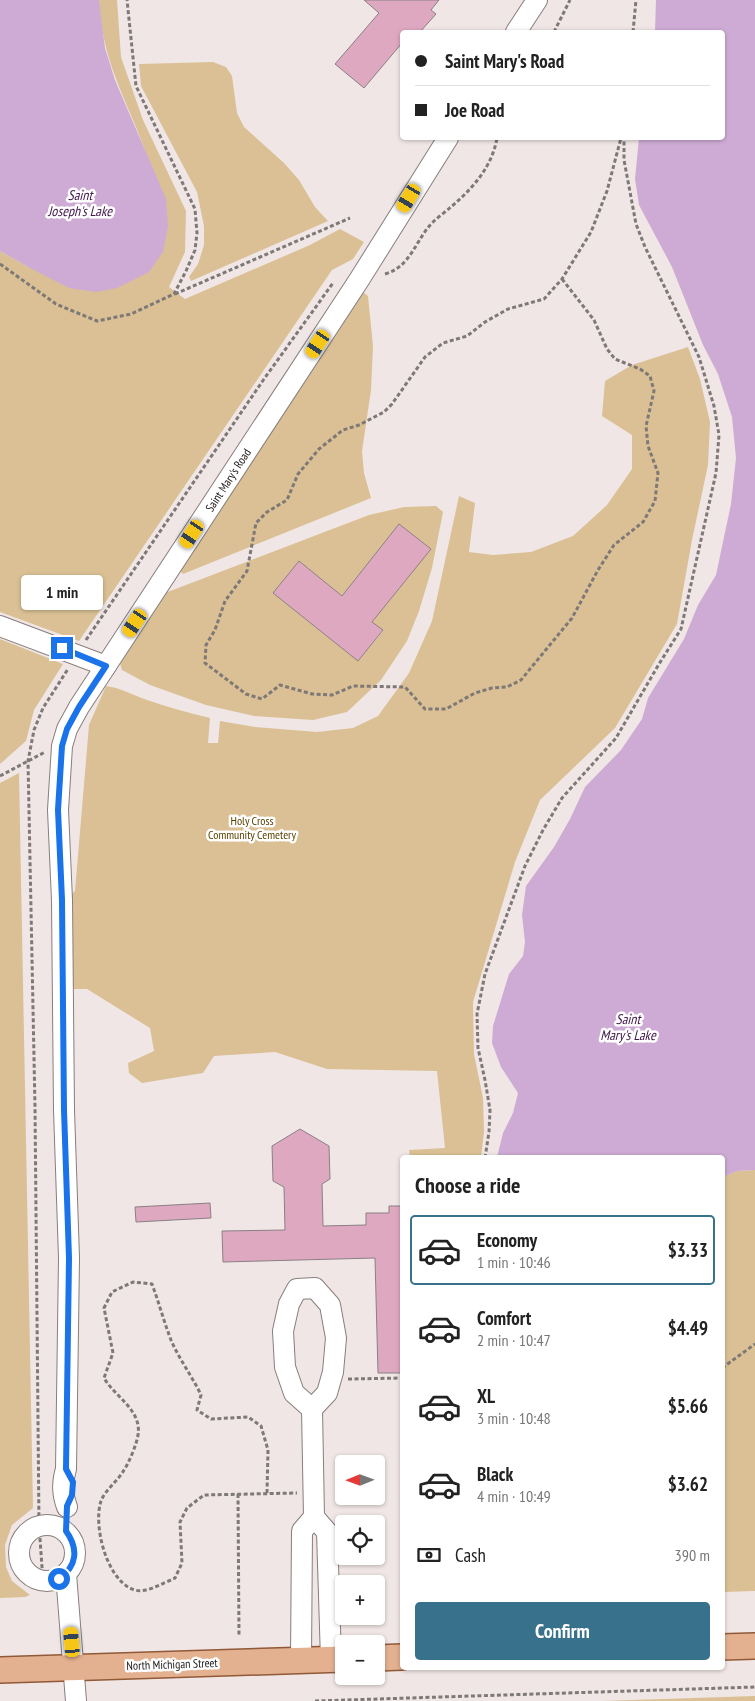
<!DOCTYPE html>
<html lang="en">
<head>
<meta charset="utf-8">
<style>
	:root { --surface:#fff; --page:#f6f6f6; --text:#222; --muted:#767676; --line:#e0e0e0; --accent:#38718b }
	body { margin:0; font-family:"PT Sans Narrow",sans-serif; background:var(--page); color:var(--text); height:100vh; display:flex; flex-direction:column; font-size:19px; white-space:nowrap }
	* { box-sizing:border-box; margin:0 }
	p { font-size:16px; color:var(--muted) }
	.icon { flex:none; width:28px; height:28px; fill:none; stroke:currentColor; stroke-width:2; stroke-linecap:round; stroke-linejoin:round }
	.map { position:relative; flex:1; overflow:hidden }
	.sheet { position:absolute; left:400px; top:1155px; width:325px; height:515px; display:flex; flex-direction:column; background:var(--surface); border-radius:5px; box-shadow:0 1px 4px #0004 }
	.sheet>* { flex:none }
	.guide { position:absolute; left:400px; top:30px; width:325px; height:110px; border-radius:5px; box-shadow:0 1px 4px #0004; display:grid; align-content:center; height:110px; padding:0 15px; background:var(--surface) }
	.needle { width:32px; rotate:269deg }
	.tools { position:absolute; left:335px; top:1455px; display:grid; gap:10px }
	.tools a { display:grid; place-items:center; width:50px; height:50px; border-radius:5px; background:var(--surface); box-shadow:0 1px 4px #0004; font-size:25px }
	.end { position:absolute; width:22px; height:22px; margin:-11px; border:6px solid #1a73e8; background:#fff; box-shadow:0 0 0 2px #fff }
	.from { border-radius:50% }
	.bubble { position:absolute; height:35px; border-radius:5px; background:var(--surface); box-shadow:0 1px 4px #0004; font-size:16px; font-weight:700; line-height:35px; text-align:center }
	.car { position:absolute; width:15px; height:30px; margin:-15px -8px; border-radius:6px; box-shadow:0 0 4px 1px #0007; background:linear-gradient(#f5c518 24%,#345 0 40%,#f5c518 0 76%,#345 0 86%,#f5c518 0) }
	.guide b { display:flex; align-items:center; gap:18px; height:48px; font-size:19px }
	.guide b+b { border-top:1px solid var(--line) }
	.guide i { width:12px; height:12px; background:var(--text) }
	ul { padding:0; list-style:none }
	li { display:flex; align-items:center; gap:15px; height:70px; margin:0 10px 8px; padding:0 5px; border:2px solid transparent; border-radius:5px }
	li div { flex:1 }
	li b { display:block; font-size:19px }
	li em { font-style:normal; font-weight:700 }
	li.current { border-color:var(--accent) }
	li>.icon { width:45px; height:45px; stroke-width:1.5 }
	h2 { padding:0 15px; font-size:22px; line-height:60px }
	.pay { display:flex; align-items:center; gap:12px; height:55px; padding:0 15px; font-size:19px }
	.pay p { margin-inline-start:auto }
	.button { display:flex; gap:10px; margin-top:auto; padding:10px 15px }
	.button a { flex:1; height:58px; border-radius:5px; background:var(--accent); color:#fff; font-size:20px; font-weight:700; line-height:58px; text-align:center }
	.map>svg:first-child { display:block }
	.green { fill:#dac094; fill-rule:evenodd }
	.water { fill:#ceabd5 }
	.building { fill:#dea8c0; stroke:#898084 }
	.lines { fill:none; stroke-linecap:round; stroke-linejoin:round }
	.minor-casing { stroke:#877e7d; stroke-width:22 }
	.major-casing { stroke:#915936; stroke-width:28 }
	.path { stroke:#7e7877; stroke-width:3; stroke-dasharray:4 2.5; stroke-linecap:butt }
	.minor { stroke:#fff; stroke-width:20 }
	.major { stroke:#e3b090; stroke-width:25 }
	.route { stroke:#1a73e8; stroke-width:6 }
	.labels { text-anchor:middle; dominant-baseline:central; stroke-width:5; stroke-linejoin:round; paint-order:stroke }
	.street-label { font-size:12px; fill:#1c1918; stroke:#fff }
	.park-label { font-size:12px; fill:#5c4103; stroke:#fff }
	.water-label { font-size:14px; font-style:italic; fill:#42174b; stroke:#fff }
</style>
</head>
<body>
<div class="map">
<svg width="755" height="1701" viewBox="0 0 755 1701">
	<rect width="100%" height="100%" fill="#f0e6e5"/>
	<g class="green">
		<path d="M99,0H117L121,57L143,120L186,211L185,252L169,287L185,299L310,245L340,229L364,242L353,259L332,270L79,641L0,612V251L30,268L150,166C136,118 109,77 102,27C101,18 99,9 99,0Z"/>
		<polygon points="213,62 226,67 232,76 237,113 244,127 284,163 299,180 315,207 328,221 191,281 189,277 198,264 204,245 204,226 197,192 141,86 139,64"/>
		<polygon points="363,292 368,296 373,346 371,390 362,451 364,473 371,498 183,574 179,570"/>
		<path d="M688,347L700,379L710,422L708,465L692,540L677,624L615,728L540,800L515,862L473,1002L474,1054L483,1098L484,1132L481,1157H410L409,1150L445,1148L437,1071L327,1069L275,1052L214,1056L203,1073L142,1083L129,1073L128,1063L154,1051L150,1028L87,989H73L71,895L75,891L89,725L106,686C121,688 133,695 147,700C167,707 189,713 210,718L208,743H218L220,721L255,727L317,732L353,728L378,716L409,673L432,621L459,496L475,503L469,552L493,555L531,552L573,536L607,505L632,469V435L602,416L605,381L632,365Z"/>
		<path d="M436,506L443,512L432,568L419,611L407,641L381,680L347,712L313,720L254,716L206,705L150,685L122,670L119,660L165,593L369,515L404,507ZM399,524L431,549L372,622L383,631L358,661L273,593L299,561L342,596Z"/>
		<polygon points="0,639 63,664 34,710 26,741 0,764"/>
		<polygon points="19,773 33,1508 12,1525 5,1545 6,1567 12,1581 30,1595 25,1597 0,1598 0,783"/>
		<polygon points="755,1170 755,1591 723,1592 722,1177 737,1171"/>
		<polygon points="755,1696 755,1701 602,1701"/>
	</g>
	<g class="water">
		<polygon points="0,0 99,0 105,48 115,80 166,199 168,227 163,252 149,272 117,288 96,292 69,288 30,268 0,251"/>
		<polygon points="656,0 755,0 755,1170 737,1171 723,1177 722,1158 497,1157 503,1133 513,1113 518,1093 501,1067 492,1043 493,1026 509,974 523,956 525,942 522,915 526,886 554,847 570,819 585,787 621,750 642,719 648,698 684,639 698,605 716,575 731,504 736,458 732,417 718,374 703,345 672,267 639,205 635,179 639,138 722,138 722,32 655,32"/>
	</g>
	<g class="building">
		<polygon points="364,0 439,0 431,10 436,14 420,32 402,32 402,43 364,88 335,64 379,13"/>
		<polygon points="399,524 431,549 372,622 383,630 358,661 273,593 299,561 342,596"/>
		<polygon points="300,1129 329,1146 330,1179 322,1184 323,1226 366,1225 366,1213 389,1213 389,1206 402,1206 402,1373 378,1373 375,1258 223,1262 222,1231 285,1230 284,1187 273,1181 272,1146"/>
		<polygon points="210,1203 211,1218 136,1222 135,1207"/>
	</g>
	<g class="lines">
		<defs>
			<g id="minor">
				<polyline points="516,32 537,0"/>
				<polyline points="0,626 106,666"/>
				<polyline points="312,1409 294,1393 285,1367 283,1331 289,1304 297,1289 315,1288 330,1305 336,1338 333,1372 327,1393 312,1409 314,1517 327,1532 331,1660"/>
				<path d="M67,1507C62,1493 62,1483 66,1469L69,1258L64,1110L62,900L58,810L62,746L67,729L79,707L359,280L448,138"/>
				<circle cx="47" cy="1553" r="28"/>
				<polyline points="66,1574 76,1701"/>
				<polyline points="301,1660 302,1531 314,1517"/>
			</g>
			<g id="major">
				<polyline points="722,1647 755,1646"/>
				<polyline points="376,1658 402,1657"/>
				<polyline points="0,1670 344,1659"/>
			</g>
		</defs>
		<use href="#minor" class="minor-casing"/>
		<use href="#major" class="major-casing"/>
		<g class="path">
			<polyline points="554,32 570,0"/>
			<polyline points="633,32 636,0"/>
			<polyline points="0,264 56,304 97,321 131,314 174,294 186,271 195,250 197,233 195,209 136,86 127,0"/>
			<path d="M385,274C410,267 415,242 431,224C437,218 445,212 451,207C473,188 492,167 497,138"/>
			<polyline points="562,279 594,320 607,349 615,359 640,369 650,376 654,391 646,426 648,446 658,473 655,501 643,522 614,545 598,570 572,618 521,680 507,687 492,688 475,693 446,709 425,709 405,687 353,686 332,695 312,694 280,685 262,699 246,694 205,663 206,645 215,630 225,601 247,571 256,523 267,512 287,500 298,474 319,449 343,430 359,425 384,412 392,404 425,357 443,343 467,336 485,322 508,309 544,299 562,279 591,232 607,191 621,138"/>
			<polyline points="175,294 350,218"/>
			<polyline points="86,640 264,379 333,283"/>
			<polyline points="0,776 45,752"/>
			<polyline points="485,1158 489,1132 490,1110 485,1080 478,1048 477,1014 485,974 525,866 543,830 562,798 616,738 659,664 681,629 716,473 719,435 714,406 699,357 645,247 636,224 624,160 624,138"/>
			<polyline points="722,1368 755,1344"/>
			<polyline points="348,1379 402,1378"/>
			<path d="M267,1493L268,1450L261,1426L248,1417L211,1419L197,1410L201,1395C192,1376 179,1359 171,1340C164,1322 159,1303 152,1284L133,1282L112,1292L104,1308L113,1353L104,1378C115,1397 142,1410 138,1435C137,1443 129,1463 124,1470C118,1481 105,1490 101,1501C93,1525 106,1578 132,1589C144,1595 163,1583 175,1578L182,1563L180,1522L187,1508L204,1495L297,1493"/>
			<polyline points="238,1494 239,1637"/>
			<polyline points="43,1581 39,1525 35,1107 28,761 34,730 43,708 68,669"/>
			<polyline points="315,1701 755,1687"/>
		</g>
		<use href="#minor" class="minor"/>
		<use href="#major" class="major"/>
	</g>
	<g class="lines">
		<path class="route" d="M59,1579C77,1566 79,1549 66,1531L67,1506L72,1495L73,1482L66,1469L69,1258L64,1110L62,900L58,810L62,746L67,729L79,707L106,666L62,648"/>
	</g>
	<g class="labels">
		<g class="street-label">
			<text transform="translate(228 480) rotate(-57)">Saint Mary's Road</text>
			<text transform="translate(172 1664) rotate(-2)">North Michigan Street</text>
		</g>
		<g class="park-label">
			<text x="252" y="820">Holy Cross<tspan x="252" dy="14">Community Cemetery</tspan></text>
		</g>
		<g class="water-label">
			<text x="80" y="195">Saint<tspan x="80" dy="16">Joseph's Lake</tspan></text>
			<text x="628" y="1019">Saint<tspan x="628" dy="16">Mary's Lake</tspan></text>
		</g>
	</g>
</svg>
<div class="tools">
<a><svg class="needle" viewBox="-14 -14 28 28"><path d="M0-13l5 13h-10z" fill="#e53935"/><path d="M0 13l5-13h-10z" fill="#767676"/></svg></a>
<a><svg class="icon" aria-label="locate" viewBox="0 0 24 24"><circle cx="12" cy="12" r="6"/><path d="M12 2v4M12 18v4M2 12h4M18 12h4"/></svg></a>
<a>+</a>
<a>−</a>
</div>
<i class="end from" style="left:59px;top:1579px"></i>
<i class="end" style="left:62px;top:648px"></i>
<div class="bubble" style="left:21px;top:575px;width:82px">1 min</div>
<i class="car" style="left:409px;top:198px;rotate:211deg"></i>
<i class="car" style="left:318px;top:344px;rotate:213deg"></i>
<i class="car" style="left:192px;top:534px;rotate:213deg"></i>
<i class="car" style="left:135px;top:623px;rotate:214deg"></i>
<i class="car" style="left:72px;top:1642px;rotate:355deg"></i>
<div class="guide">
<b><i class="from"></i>Saint Mary's Road</b>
<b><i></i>Joe Road</b>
</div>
<section class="sheet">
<h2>Choose a ride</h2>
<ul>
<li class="current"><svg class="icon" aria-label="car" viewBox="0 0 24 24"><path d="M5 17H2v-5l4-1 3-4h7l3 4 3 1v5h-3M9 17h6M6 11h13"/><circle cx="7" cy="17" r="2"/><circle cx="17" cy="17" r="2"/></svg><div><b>Economy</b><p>1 min · 10:46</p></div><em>$3.33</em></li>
<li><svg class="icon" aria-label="car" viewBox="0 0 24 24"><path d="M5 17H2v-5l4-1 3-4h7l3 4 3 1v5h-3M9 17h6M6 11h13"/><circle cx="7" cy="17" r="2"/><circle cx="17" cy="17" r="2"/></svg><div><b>Comfort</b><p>2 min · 10:47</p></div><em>$4.49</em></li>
<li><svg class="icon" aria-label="car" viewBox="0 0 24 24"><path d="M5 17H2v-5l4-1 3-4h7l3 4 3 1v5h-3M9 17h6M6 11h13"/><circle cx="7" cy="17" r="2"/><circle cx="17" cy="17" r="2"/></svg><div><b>XL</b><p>3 min · 10:48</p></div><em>$5.66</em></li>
<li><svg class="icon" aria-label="car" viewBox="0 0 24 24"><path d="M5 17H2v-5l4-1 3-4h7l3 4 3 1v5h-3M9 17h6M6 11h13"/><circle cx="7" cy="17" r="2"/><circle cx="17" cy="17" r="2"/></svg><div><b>Black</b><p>4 min · 10:49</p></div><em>$3.62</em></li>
</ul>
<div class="pay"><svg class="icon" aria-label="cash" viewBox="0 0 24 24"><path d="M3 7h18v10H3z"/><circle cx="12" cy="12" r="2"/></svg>Cash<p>390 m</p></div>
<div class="button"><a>Confirm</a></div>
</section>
</div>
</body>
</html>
